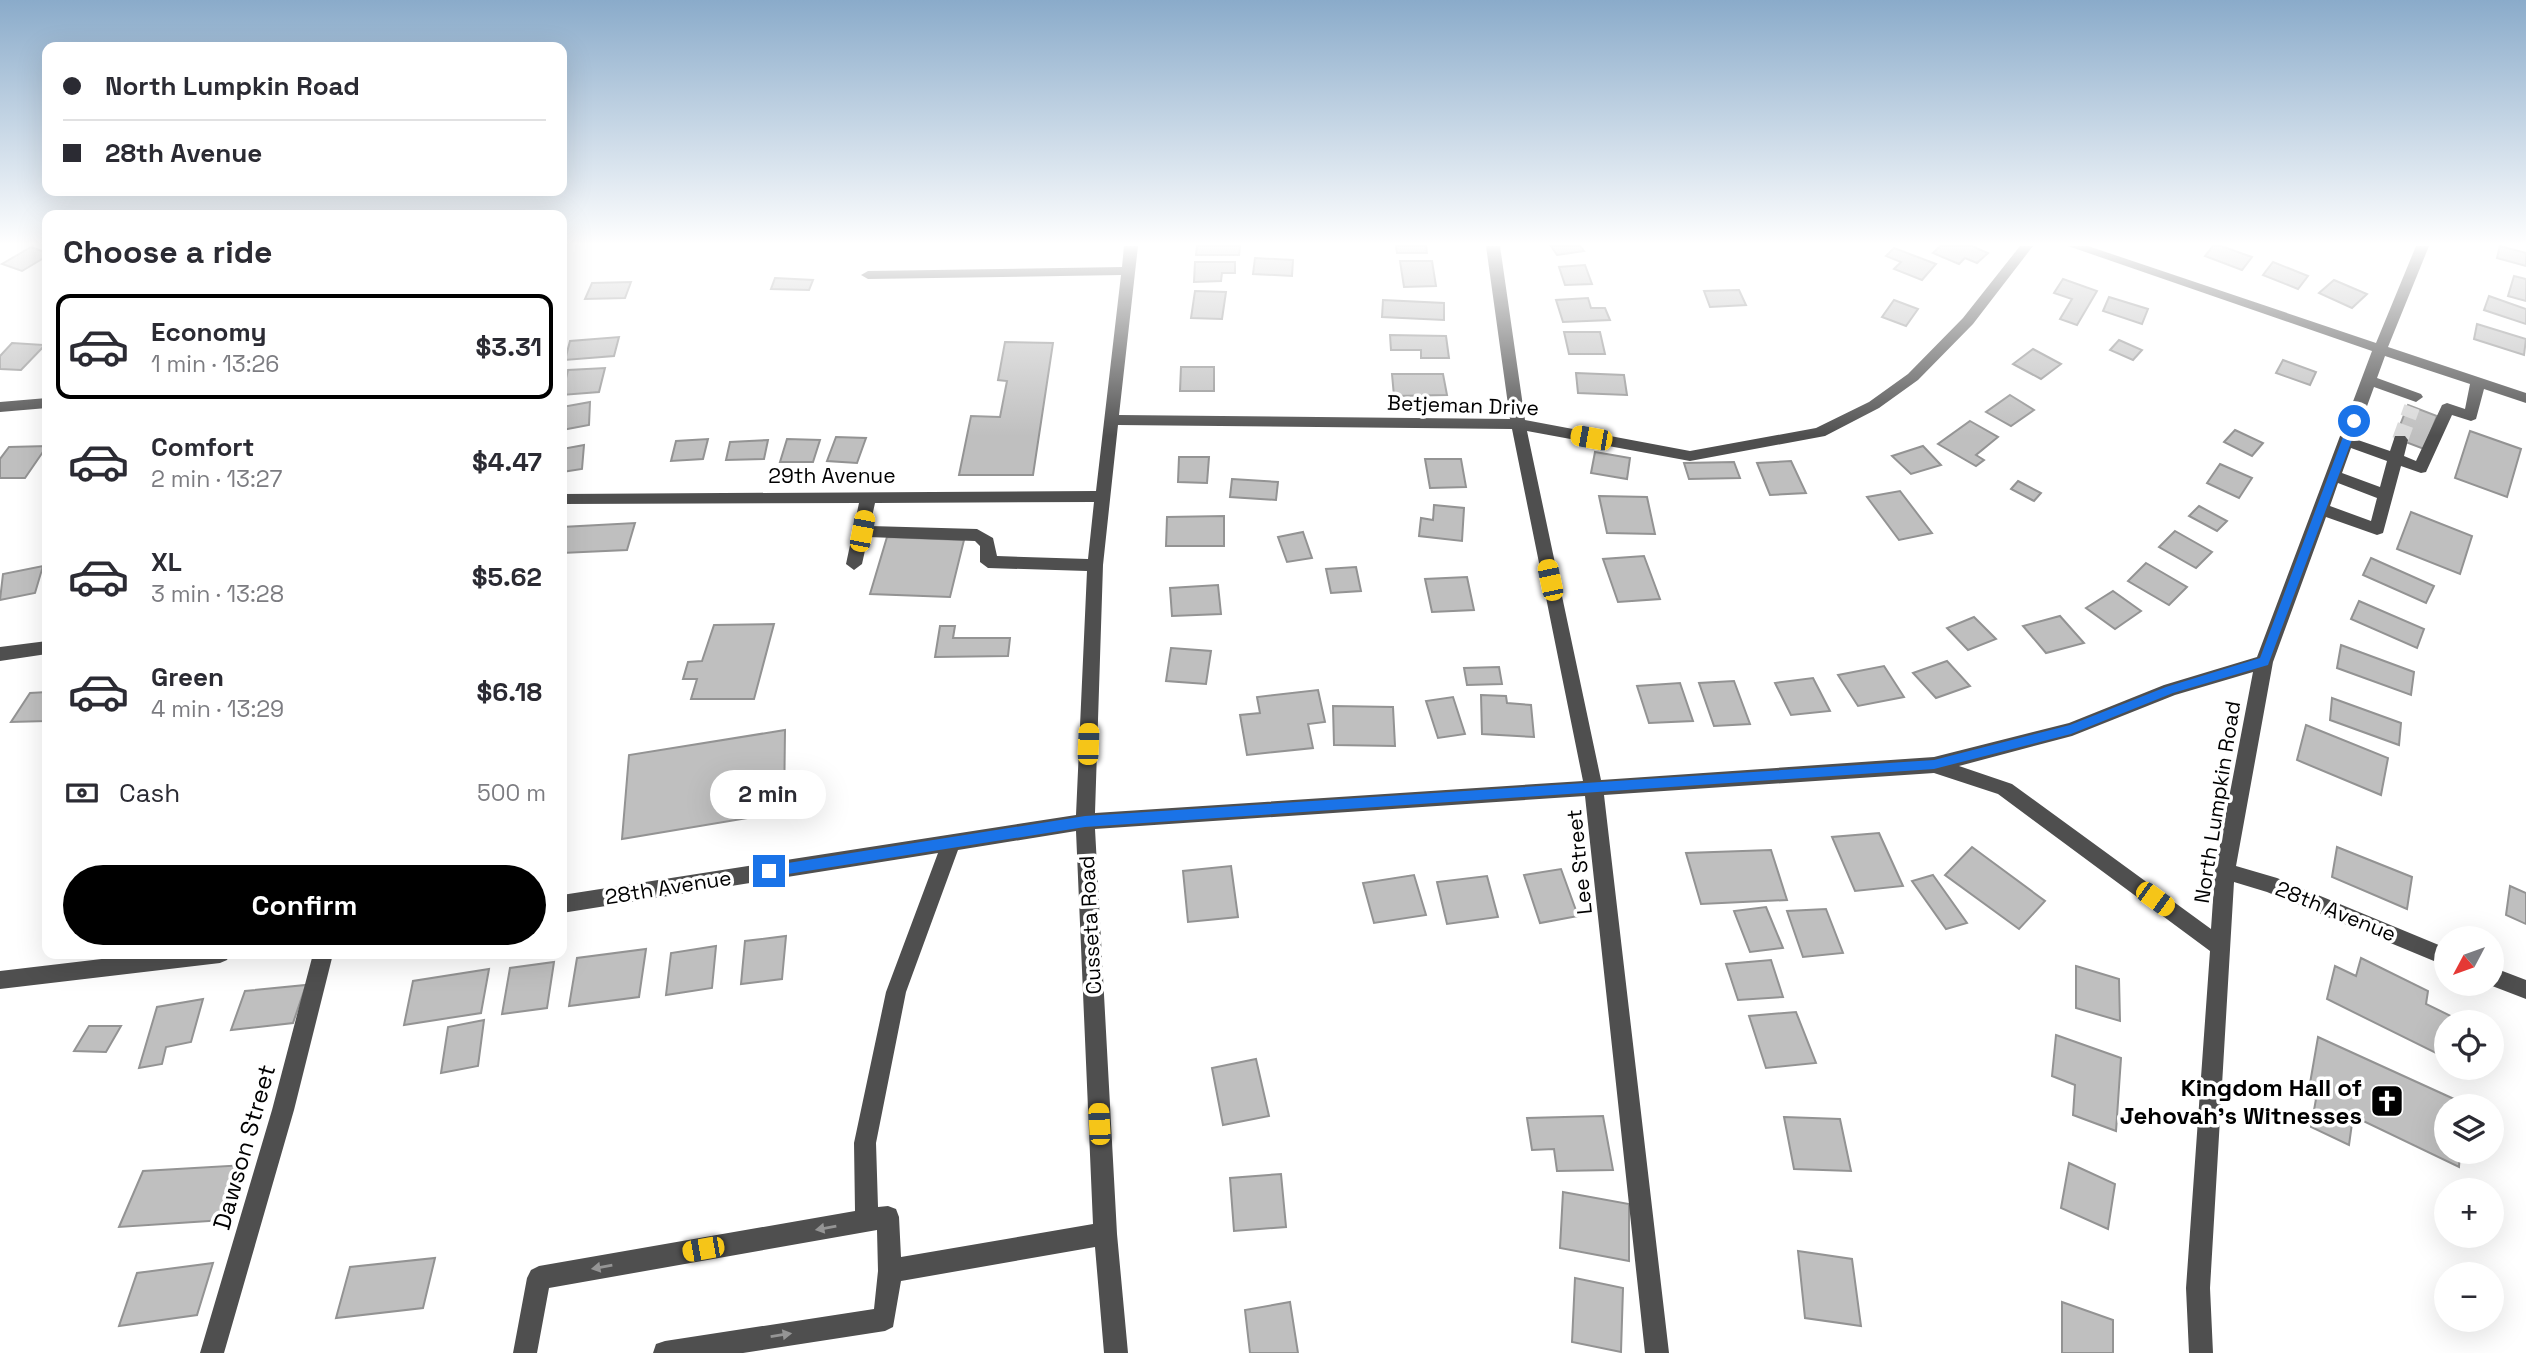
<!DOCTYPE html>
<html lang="en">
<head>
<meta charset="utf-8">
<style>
	:root { --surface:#fff; --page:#f7f7f7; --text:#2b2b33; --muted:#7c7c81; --line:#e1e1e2; --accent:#000 }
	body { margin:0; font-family:"Space Grotesk",sans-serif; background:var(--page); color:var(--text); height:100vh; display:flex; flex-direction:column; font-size:26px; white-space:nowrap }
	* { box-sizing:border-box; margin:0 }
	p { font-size:23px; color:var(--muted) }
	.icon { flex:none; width:38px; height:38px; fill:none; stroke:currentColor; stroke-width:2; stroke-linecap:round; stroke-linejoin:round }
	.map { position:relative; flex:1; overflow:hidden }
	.side { position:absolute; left:42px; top:210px; width:525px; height:749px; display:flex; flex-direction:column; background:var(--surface); border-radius:14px; box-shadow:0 7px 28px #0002 }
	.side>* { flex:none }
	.top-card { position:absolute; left:42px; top:42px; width:525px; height:154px; border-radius:14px; box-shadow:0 7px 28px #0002; display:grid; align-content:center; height:154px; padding:0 21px; background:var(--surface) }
	.needle { width:46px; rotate:229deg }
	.buttons { position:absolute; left:2434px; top:926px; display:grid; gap:14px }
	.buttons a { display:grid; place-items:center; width:70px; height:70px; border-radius:50%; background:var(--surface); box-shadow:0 7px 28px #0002; font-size:35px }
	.end { position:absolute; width:32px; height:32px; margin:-16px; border:9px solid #1a73e8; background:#fff; box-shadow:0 0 0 4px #fff }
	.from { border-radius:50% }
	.bubble { position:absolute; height:49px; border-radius:24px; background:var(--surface); box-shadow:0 7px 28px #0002; font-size:23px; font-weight:700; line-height:49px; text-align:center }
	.car { position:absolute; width:21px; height:42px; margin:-21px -10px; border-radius:9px; box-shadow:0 0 5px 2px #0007; background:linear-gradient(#f5c518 24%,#345 0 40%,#f5c518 0 76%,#345 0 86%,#f5c518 0) }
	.top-card b { display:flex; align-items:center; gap:24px; height:66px; font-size:26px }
	.top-card b+b { border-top:2px solid var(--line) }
	.top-card i { width:18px; height:18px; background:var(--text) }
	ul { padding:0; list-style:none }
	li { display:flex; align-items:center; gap:21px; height:105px; margin:0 14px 10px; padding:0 7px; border:4px solid transparent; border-radius:14px }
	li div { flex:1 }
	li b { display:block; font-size:26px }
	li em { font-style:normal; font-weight:700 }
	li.selected { border-color:var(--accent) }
	li>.icon { width:63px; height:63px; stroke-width:1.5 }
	h2 { padding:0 21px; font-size:32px; line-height:84px }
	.pay { display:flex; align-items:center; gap:18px; height:77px; padding:0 21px; font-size:26px }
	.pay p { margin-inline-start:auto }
	.primary-button { display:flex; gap:14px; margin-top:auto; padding:14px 21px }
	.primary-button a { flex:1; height:80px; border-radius:42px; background:var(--accent); color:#fff; font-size:28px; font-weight:700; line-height:80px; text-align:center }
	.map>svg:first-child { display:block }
	.building { fill:#bfbfbf; stroke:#939393; stroke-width:2 }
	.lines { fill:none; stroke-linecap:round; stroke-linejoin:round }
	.minor-tunnel { stroke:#d9d9d9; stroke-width:16; stroke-dasharray:16 8; stroke-linecap:butt }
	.minor { fill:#4f4f4f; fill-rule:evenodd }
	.oneway { fill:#959595 }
	.route { fill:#1a73e8 }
	.labels { text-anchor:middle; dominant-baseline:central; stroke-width:7; stroke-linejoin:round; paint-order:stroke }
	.street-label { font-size:21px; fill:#000; stroke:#fff }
	.near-poi-label { font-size:24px; font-weight:bold; fill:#000; stroke:#fff; text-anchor:end }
	.near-street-label { font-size:24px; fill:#000; stroke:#fff }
</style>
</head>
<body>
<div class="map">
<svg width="2526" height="1353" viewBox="0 0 2526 1353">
	<rect width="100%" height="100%" fill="#fff"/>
	<g class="building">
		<polygon points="1197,246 1240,246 1239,255 1196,255"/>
		<polygon points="1396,246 1426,246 1427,253 1397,253"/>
		<polygon points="1551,246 1580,246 1584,251 1557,255"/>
		<polygon points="1940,246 1972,246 1988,253 1977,263 1965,258 1959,264 1933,253"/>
		<polygon points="2213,246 2221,246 2252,257 2242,270 2205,256"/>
		<polygon points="2500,246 2526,253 2526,266 2497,258"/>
		<polygon points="31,247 47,253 47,256 22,271 2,264"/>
		<polygon points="1894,248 1936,264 1922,280 1894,269 1901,262 1886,256"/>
		<polygon points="1255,258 1293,260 1292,276 1253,274"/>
		<polygon points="1400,261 1432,261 1436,286 1404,287"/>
		<polygon points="1195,262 1235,262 1235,273 1222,273 1221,281 1194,282"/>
		<polygon points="2273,262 2308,276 2298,289 2263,275"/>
		<polygon points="1585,265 1592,284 1565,285 1559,267"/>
		<polygon points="2514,276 2526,279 2526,301 2508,296"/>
		<polygon points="775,278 813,280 809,290 771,289"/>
		<polygon points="2063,279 2097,291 2077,325 2060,319 2072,299 2054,293"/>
		<polygon points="2334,280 2367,294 2352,308 2319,293"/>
		<polygon points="631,282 625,298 585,299 592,283"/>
		<polygon points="1739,290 1746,305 1710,307 1704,291"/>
		<polygon points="1195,291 1226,292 1222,319 1191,318"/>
		<polygon points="2489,296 2526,309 2526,324 2484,310"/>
		<polygon points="2109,297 2148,309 2142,324 2103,311"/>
		<polygon points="1588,298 1591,308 1605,308 1610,320 1563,322 1556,300"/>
		<polygon points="1383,300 1444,303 1444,320 1382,317"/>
		<polygon points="1894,300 1918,309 1906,326 1882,317"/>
		<polygon points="2477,324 2526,339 2524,355 2474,339"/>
		<polygon points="1564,332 1600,332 1605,354 1569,354"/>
		<polygon points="1390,335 1446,336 1449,358 1421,358 1421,350 1391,350"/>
		<polygon points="619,337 614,356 565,360 570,341"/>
		<polygon points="2119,340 2142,350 2133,360 2110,350"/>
		<polygon points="1005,342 1053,343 1033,475 959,475 971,416 1000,417 1007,381 998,380"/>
		<polygon points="12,343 45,345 21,370 0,369 0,356"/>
		<polygon points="2033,349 2061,364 2041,379 2013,364"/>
		<polygon points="2283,360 2316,372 2310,385 2276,373"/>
		<polygon points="1181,367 1214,367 1214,391 1180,391"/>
		<polygon points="605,368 599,392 562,395 568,370"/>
		<polygon points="1576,373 1624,375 1627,395 1578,393"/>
		<polygon points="1392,374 1443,374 1447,395 1394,396"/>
		<polygon points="2010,395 2034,410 2011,426 1986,412"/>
		<polygon points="590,402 589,425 562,430 562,407"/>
		<polygon points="2408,405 2437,416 2424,449 2395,438"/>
		<polygon points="1970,421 1998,437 1976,455 1984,460 1976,466 1938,444"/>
		<polygon points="2235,430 2263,443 2252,456 2224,442"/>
		<polygon points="2470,431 2521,449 2507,497 2455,478"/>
		<polygon points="836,437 866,438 857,463 827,461"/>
		<polygon points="708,439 703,459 671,461 676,441"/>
		<polygon points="787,439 820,440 813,462 780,462"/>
		<polygon points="768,440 764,459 726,460 730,442"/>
		<polygon points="584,445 582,469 562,472 562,449"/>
		<polygon points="47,446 25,478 0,478 0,459 9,447"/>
		<polygon points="1923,446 1941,465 1911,474 1892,456"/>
		<polygon points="1595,452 1630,458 1627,479 1591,473"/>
		<polygon points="1179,457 1209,457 1207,483 1178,482"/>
		<polygon points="1425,459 1461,459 1466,487 1430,488"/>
		<polygon points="1791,461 1806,493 1770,495 1757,463"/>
		<polygon points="1734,462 1740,478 1689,479 1684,463"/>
		<polygon points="2220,464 2252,478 2239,498 2207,483"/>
		<polygon points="1232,479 1278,482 1276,500 1230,497"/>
		<polygon points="2018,481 2041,493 2034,501 2011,489"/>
		<polygon points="1900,491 1932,533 1899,540 1867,497"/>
		<polygon points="1599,496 1647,497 1655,534 1607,533"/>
		<polygon points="1434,505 1464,508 1462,541 1419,536 1421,518 1433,520"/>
		<polygon points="2199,506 2227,521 2217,531 2189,516"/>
		<polygon points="2411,512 2472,536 2460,574 2397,549"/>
		<polygon points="1224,516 1224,546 1166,546 1167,517"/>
		<polygon points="635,523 627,550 562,553 562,527"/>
		<polygon points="2175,531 2212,552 2196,568 2159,547"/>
		<polygon points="1303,532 1312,558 1287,562 1278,537"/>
		<polygon points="887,537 964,540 950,597 870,594"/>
		<polygon points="1644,556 1660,599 1618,602 1603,559"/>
		<polygon points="2371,558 2434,586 2426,603 2363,575"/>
		<polygon points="2146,563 2187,587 2169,605 2128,581"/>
		<polygon points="43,566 35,593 0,600 3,574"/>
		<polygon points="1356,567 1361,591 1331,593 1326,569"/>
		<polygon points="1467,577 1474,610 1432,612 1425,579"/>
		<polygon points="1218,585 1221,614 1172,616 1170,588"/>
		<polygon points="2113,591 2141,611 2115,629 2086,608"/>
		<polygon points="2359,601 2424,629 2417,648 2351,619"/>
		<polygon points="2060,616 2084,643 2046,653 2023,626"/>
		<polygon points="1974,617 1996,639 1968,650 1947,628"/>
		<polygon points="774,624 754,699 691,699 697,679 683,679 688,662 702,661 714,625"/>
		<polygon points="940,626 955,626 953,638 1010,638 1008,656 935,657"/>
		<polygon points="2341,645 2414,672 2411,695 2337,668"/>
		<polygon points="1171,648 1211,651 1206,684 1166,681"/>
		<polygon points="1947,661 1970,686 1936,698 1913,673"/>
		<polygon points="1884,666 1904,697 1858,706 1838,675"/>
		<polygon points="1499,667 1502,684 1467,685 1464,668"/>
		<polygon points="1813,678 1830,711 1791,715 1775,683"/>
		<polygon points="1734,681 1750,724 1714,726 1699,683"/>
		<polygon points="1680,683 1693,721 1649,723 1637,686"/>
		<polygon points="1318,690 1325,722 1308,724 1313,748 1247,755 1240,715 1260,713 1257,697"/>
		<polygon points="47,692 47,721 11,722 30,693"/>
		<polygon points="1481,695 1506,696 1507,703 1531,705 1534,737 1482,734"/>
		<polygon points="1453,697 1465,734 1438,738 1426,701"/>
		<polygon points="2332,698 2401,723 2399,745 2330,720"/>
		<polygon points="1333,706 1393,707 1395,746 1334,745"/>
		<polygon points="2306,725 2388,758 2381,795 2297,760"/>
		<polygon points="785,730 784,812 622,839 629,755"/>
		<polygon points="1879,833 1903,886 1855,891 1832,837"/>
		<polygon points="1972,847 2045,901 2019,929 1945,875"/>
		<polygon points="2337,847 2412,877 2407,909 2332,877"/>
		<polygon points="1771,850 1787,900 1701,904 1686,853"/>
		<polygon points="1231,866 1238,917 1188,922 1183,871"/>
		<polygon points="1561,869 1578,916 1540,923 1524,875"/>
		<polygon points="1414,875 1426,915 1374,923 1363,883"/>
		<polygon points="1933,875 1967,923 1946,929 1912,881"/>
		<polygon points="1487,876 1498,917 1447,924 1437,882"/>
		<polygon points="2510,886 2526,893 2526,924 2506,915"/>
		<polygon points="1766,907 1783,948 1750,952 1734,911"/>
		<polygon points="1826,909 1843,953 1803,957 1787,911"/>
		<polygon points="786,936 782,979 741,984 745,941"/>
		<polygon points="716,946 712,988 666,995 671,953"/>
		<polygon points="646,949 639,997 569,1006 577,958"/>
		<polygon points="2361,958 2428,991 2426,1004 2463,1022 2446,1022 2446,1058 2327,999 2335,966 2356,976"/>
		<polygon points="1771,960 1783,997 1738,1000 1726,964"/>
		<polygon points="554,962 547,1008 502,1014 510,968"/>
		<polygon points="2076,966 2119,979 2120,1021 2076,1008"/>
		<polygon points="489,969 481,1013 404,1025 413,981"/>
		<polygon points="306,985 293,1023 231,1030 245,991"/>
		<polygon points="203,999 191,1042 166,1047 162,1064 139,1068 157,1007"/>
		<polygon points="1796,1012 1816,1063 1766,1068 1749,1016"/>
		<polygon points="484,1020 478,1066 441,1073 448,1027"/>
		<polygon points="89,1026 121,1026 106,1052 74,1051"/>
		<polygon points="2056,1035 2121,1058 2116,1131 2073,1115 2075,1085 2052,1076"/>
		<polygon points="2318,1037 2465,1104 2446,1106 2446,1152 2460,1152 2459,1167 2353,1116 2349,1145 2311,1127 2316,1099 2308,1095"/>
		<polygon points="1256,1059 1269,1116 1223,1125 1212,1068"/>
		<polygon points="1603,1116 1613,1170 1557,1171 1554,1149 1532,1150 1527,1118"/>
		<polygon points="1784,1117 1840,1119 1851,1171 1794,1169"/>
		<polygon points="2069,1163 2115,1184 2108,1229 2061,1208"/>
		<polygon points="245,1165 224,1220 119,1227 143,1171"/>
		<polygon points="1281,1174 1286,1227 1234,1231 1230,1178"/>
		<polygon points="1563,1192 1629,1204 1629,1261 1560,1248"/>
		<polygon points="1798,1251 1852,1259 1861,1326 1805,1318"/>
		<polygon points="435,1258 423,1308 336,1318 350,1267"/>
		<polygon points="213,1263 197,1315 119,1326 137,1273"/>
		<polygon points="1575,1278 1623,1288 1621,1352 1572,1342"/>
		<polygon points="1290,1302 1298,1353 1250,1353 1245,1310"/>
		<polygon points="2062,1302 2113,1320 2113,1353 2062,1353"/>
	</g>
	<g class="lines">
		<polyline class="minor-tunnel" points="2400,440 2412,407"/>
		<g class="minor">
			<path d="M1124,246H1138L1119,415L1510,419L1486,246H1500L1525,420L1690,451L1816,428L1869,402L1908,374L1963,318L2020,246H2033L1973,324L1918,380L1879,408L1825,436L1690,461L1527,431L1601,780L1934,757L2069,723L2164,685L2257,657L2372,351L2068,246H2088L2376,343L2416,246H2429L2388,347L2526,393V403L2484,389L2476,419L2471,421L2452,415L2426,472L2421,473L2401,466L2383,533L2377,535L2326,517L2273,662L2236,866L2277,878L2446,948V966L2267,892L2234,882L2210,1288L2213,1353H2189L2186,1288L2210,951L1998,794L1934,773L1604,795L1669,1353H1645L1585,796L1095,829L1117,1234L1128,1353H1104L1095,1247L901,1281L893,1327L885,1331L743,1353H653L656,1344L665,1341L874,1309L878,1271L877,1230L549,1288L537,1353H513L527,1278L531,1270L539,1266L855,1211L854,1143L886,992L938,853L562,913V895L1076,815L1087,571L988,568L980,562V546L975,541L868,537L862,564L854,570L846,564L859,503L562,504V494L1096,491L1121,275L868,279L861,275L868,271L1122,267ZM2385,356L2470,384L2465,409L2447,403L2442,405L2416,461L2404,456L2408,440L2405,436H2395L2390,451L2355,439L2374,387L2416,402L2423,397L2421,394L2377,378ZM1118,425L1512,429L1583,781L1095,813L1103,565ZM2351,448L2387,461L2380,487L2342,473ZM2338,483L2377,498L2371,521L2330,506ZM1094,502L1088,559L997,556L993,538L977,529L870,526L875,503ZM2253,672L2215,871L2211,929L2012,784L1959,766L2072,736L2175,695ZM1076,831L1093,1224L901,1257L899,1217L896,1209L888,1206L878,1207L876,1143L906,992L958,850Z"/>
			<polygon points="47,398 47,408 0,412 0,402"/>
			<polygon points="47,641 47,654 0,661 0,647"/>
			<polygon points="144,954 230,954 227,960 220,963 0,989 0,971"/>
			<polygon points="313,954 333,954 294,1110 224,1353 200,1353 272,1110"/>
			<polygon points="2492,967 2526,980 2526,999 2487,984 2492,984"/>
		</g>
	</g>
	<defs><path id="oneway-solid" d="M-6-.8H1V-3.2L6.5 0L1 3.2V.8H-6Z" transform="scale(1.75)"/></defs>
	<g class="oneway">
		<use href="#oneway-solid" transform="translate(826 1228) rotate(170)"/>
		<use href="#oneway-solid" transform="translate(602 1267) rotate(170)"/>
		<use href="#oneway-solid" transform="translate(781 1335) rotate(-9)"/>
	</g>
	<linearGradient id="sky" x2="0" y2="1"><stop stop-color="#8aabca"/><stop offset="0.56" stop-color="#fff"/><stop offset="1" stop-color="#fff" stop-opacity="0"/></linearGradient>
	<rect width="2526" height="436" fill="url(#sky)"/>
	<polygon class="route" points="2354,418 2359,421 2268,665 2173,693 2071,734 1934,769 1085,827 769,877 763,871 769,866 1085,816 1934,760 2070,725 2166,687 2260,658 2349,421"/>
	<defs>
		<symbol id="church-square" viewBox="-11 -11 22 22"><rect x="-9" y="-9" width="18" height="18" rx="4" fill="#000" stroke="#fff"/><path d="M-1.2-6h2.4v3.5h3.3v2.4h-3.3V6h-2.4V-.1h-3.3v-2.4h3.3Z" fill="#fff"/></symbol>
	</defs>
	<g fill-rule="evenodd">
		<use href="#church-square" x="2368" y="1082" width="38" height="38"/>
	</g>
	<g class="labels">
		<g class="street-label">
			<text transform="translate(1463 405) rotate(2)">Betjeman Drive</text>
			<text x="832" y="475">29th Avenue</text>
			<text transform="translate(2217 802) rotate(-81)">North Lumpkin Road</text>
			<text transform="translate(1579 862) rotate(-96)">Lee Street</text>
			<text transform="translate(668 887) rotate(-9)">28th Avenue</text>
			<text transform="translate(2336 911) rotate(22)">28th Avenue</text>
			<text transform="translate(1090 925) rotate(-93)">Cusseta Road</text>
		</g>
		<g class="near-poi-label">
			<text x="2362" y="1087">Kingdom Hall of<tspan x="2362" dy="28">Jehovah’s Witnesses</tspan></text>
		</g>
		<g class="near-street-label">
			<text transform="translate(244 1147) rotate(-74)">Dawson Street</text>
		</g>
	</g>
</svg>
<div class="buttons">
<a><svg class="needle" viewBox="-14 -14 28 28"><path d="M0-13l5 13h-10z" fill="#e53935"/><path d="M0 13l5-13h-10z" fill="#7c7c81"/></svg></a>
<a><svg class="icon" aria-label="locate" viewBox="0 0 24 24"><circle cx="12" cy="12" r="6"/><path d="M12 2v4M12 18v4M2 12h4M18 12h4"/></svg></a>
<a><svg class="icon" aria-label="layers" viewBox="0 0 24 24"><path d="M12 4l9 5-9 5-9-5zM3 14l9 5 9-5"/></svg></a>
<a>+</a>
<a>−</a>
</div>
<i class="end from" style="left:2354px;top:421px"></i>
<i class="end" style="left:769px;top:871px"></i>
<div class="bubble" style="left:710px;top:770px;width:116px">2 min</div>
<i class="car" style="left:1591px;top:438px;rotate:280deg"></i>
<i class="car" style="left:862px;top:531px;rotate:11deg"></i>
<i class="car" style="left:1550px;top:580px;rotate:348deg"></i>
<i class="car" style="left:1088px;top:744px;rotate:2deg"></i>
<i class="car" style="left:2155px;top:899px;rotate:126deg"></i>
<i class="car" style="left:1099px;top:1124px;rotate:357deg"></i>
<i class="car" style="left:703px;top:1249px;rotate:260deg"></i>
<div class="top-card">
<b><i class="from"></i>North Lumpkin Road</b>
<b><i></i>28th Avenue</b>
</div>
<section class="side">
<h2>Choose a ride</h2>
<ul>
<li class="selected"><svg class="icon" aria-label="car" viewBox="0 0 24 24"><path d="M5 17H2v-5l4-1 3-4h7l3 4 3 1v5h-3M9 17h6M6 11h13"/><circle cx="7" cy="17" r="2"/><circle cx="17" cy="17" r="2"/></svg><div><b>Economy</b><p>1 min · 13:26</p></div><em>$3.31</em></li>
<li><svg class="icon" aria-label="car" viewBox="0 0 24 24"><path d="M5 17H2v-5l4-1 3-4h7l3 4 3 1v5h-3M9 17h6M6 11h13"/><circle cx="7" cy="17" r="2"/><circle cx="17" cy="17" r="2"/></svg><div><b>Comfort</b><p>2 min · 13:27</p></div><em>$4.47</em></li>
<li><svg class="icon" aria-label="car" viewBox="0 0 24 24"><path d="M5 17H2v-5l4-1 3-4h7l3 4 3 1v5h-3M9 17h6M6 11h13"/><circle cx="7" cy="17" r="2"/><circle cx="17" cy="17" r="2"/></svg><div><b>XL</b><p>3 min · 13:28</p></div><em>$5.62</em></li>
<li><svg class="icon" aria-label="car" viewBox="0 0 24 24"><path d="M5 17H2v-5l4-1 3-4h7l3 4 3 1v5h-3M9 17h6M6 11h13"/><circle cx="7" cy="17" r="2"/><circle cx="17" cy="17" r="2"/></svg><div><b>Green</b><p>4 min · 13:29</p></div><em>$6.18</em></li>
</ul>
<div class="pay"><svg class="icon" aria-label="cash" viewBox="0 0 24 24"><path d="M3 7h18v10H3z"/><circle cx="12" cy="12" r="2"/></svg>Cash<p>500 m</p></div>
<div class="primary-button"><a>Confirm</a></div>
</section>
</div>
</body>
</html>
